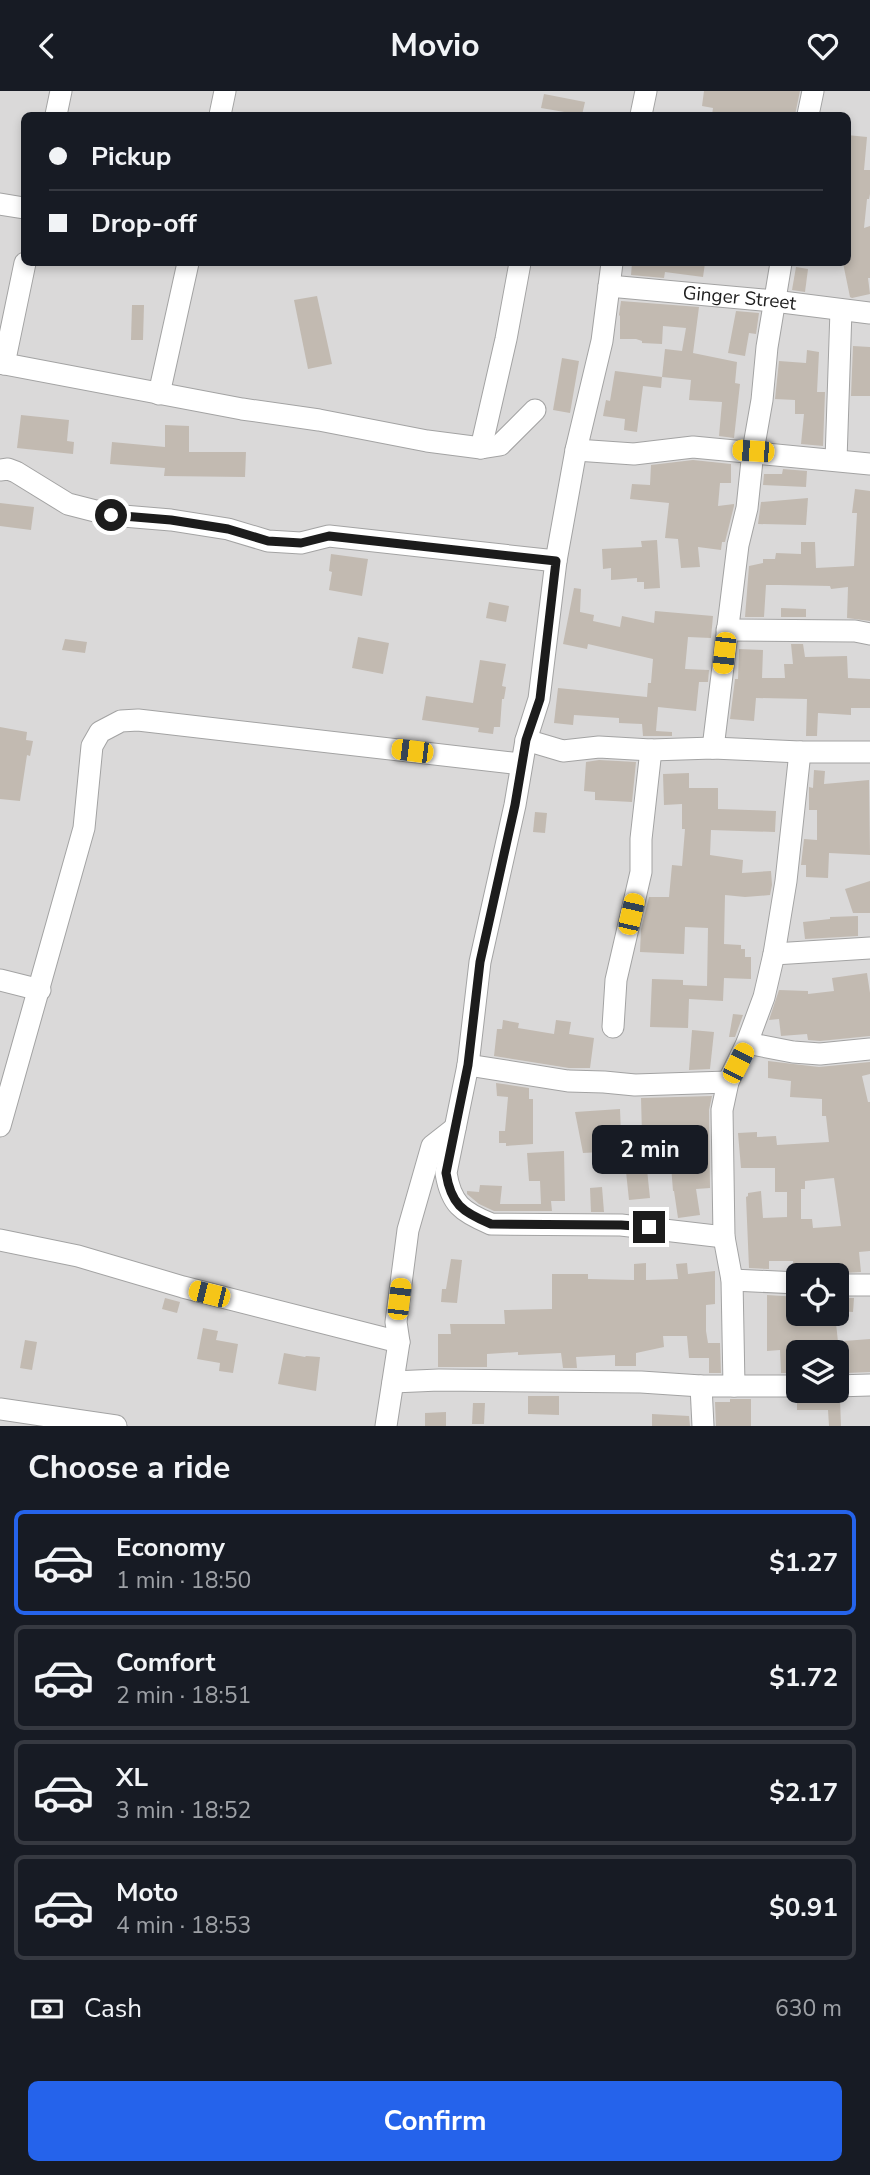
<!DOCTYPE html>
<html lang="en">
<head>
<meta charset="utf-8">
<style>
	:root { --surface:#171b24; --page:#242831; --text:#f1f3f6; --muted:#9ea1a6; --line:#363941; --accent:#2563eb }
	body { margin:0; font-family:"Nunito Sans",sans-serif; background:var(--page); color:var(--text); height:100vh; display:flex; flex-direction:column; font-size:26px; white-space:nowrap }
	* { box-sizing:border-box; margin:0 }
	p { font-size:23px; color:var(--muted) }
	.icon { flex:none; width:38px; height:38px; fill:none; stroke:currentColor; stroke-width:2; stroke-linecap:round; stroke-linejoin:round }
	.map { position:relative; height:1335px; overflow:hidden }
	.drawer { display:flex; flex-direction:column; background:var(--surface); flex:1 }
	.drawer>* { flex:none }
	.banner { position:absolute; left:21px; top:21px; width:830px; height:154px; border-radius:10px; box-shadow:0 4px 10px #0003; display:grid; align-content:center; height:154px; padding:0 28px; background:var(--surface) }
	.fabs { position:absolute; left:786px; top:1172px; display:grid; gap:14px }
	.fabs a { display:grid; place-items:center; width:63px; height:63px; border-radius:10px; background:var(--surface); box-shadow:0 4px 10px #0003; font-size:35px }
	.end { position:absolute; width:32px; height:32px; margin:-16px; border:9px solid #1c1c1c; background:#fff; box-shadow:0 0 0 4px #fff }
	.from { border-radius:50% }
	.bubble { position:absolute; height:49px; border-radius:10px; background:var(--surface); box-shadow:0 4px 10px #0003; font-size:23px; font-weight:700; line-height:49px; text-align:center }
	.car { position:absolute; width:21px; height:42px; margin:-21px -10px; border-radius:9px; box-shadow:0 0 5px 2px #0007; background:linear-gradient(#f5c518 24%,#345 0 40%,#f5c518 0 76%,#345 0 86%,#f5c518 0) }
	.banner b { display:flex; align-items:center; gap:24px; height:66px; font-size:26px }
	.banner b+b { border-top:2px solid var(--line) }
	.banner i { width:18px; height:18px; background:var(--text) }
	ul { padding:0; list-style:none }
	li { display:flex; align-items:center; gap:21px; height:105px; margin:0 14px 10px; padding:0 14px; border:4px solid var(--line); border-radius:10px }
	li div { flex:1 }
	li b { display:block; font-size:26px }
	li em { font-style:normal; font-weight:700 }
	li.on { border-color:var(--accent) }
	li>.icon { width:63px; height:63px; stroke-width:1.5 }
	h2 { padding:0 28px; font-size:32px; line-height:84px }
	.pay { display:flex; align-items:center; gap:18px; height:77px; padding:0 28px; font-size:26px }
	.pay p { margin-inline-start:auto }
	.cta { display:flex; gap:14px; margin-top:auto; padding:14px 28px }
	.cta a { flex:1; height:80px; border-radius:10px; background:var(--accent); color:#fff; font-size:28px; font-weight:700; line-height:80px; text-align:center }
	header { display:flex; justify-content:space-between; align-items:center; height:91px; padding:0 28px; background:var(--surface); font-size:32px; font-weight:700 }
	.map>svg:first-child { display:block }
	.residential { fill:#dad9d9; fill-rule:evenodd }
	.building { fill:#c2bab1; fill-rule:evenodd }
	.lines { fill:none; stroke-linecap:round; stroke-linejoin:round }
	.minor-casing { stroke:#a3a3a3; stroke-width:23 }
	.minor { stroke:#fff; stroke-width:21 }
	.route { stroke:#1c1c1c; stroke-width:9 }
	.labels { text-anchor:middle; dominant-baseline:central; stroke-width:7; stroke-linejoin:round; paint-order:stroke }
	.street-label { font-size:19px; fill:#1c1c1c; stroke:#fff }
</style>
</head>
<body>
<header><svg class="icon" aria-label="back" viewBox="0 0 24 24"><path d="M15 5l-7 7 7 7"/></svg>Movio<svg class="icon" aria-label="heart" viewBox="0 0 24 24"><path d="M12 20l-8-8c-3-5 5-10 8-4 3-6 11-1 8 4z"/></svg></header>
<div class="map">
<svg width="870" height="1335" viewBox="0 0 870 1335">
	<rect width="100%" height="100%" fill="#eeeae1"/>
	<path class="residential" d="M0,0H870V1335H0ZM24,24H847V172H24ZM798,1185H836V1223H798ZM798,1262H836V1300H798Z"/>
	<g class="building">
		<polygon points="704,0 800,0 795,24 712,24 713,17 702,15"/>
		<polygon points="544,3 585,11 582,24 541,17"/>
		<polygon points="847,44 867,46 864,79 870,79 870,103 869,108 867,108 864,137 870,135 870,187 868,187 870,203 852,207 850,206 843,172 847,172"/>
		<polygon points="632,172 705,172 703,186 665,181 664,187 631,184"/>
		<polygon points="796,176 808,178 805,201 792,199"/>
		<polygon points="317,205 332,273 308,278 294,209"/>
		<polygon points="621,210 699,216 693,262 737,271 735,292 740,293 734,347 719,345 722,311 689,309 691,289 662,286 665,258 682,260 686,237 663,235 662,253 642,252 642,250 636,248 620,248 620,225 619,224"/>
		<polygon points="132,214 144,214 143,249 131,249"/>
		<polygon points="736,220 759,222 756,243 749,242 745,265 728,262"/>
		<polygon points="853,255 870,256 870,305 851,305"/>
		<polygon points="807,259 819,261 817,301 825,301 823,355 801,353 804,323 795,323 795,309 775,308 779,270 806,272"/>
		<polygon points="562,267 579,270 570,322 553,319"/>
		<polygon points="615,280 662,286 661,297 643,295 637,341 624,339 625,328 603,325 606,309 610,310"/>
		<polygon points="21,324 69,329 67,350 74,351 73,363 17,357"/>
		<polygon points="165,334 189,335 189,361 246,361 245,386 164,385 165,377 110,373 112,351 165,356"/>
		<polygon points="693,369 731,373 731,392 720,392 718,415 734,413 734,415 725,451 722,451 721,459 698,456 700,476 681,477 678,448 665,447 669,412 630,408 632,393 650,394 651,374"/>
		<polygon points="783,378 807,380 806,396 763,394 764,383 782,383"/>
		<polygon points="855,398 870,400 870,530 847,527 848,496 831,498 830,495 780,494 766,494 764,526 745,526 749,475 763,472 763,468 775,468 776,462 801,463 801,451 815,451 816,477 854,475 857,422 852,422"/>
		<polygon points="808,407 806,434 758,433 761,411"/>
		<polygon points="0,412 34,416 31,439 0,435"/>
		<polygon points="657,449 660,497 644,498 644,491 637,491 637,487 611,489 611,477 603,478 602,458 642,456 641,450"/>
		<polygon points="331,463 368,468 362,505 329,499 332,481 329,480"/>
		<polygon points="574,497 581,498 580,521 594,524 593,530 620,536 622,525 654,532 655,520 713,525 711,547 688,546 685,578 709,579 708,591 699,591 696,620 658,616 656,640 672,641 672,645 643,645 642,633 619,632 619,627 574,624 573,634 554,632 558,597 647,606 648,592 651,592 653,568 588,553 587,558 563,553"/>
		<polygon points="489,511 509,515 506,531 486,527"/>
		<polygon points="781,517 806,518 806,526 781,526"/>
		<polygon points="358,546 389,552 383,583 352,577"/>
		<polygon points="65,548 87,551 85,562 62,559"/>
		<polygon points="791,553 803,553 805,566 847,565 848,587 870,588 870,617 851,617 851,624 818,622 817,645 806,645 807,608 756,607 754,630 730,628 735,588 738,588 739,558 763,559 762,587 785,587 784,573 793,573"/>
		<polygon points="480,569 506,573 502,595 506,596 504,608 502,608 500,636 494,636 493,643 478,641 479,637 422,629 426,605 473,612"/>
		<polygon points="0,636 27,641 26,649 33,650 30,665 27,664 20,710 0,708"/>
		<polygon points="599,669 636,671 632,711 595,709 595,701 584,700 586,671"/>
		<polygon points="814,679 825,680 824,693 869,689 870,764 829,762 828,787 806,786 806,774 801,774 804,748 817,749 817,719 809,719 809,696 813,697"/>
		<polygon points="689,682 689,697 718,697 718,718 776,720 775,741 711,739 710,764 743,769 742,782 771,780 772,794 770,804 745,806 725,804 724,853 741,854 741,858 745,858 745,866 751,866 751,888 724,887 723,910 689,908 688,937 650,936 652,888 683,889 683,894 707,895 708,837 685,836 684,863 640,861 641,838 649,806 669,806 672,774 682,775 685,738 682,738 682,713 664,714 663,683"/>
		<polygon points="535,721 547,722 545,742 533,741"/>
		<polygon points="870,790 870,822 853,822 845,798"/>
		<polygon points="858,825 858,845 805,848 803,831 830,828 830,826"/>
		<polygon points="867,882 870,902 870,945 820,950 808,949 807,943 781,945 779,928 769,929 779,899 808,900 808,903 834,900 832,887"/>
		<polygon points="733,923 743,924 735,946 729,946"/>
		<polygon points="503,929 519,932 518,937 554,943 556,929 571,931 569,943 594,947 590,977 569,977 494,965 497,938 502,938"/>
		<polygon points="692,939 714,941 710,978 689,979"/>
		<path d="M768,970L819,976L870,971V983L862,985L868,1011H870V1160L859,1161L861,1181L808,1184L804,1181L794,1179L793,1170H769V1178L749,1177L746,1106L748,1105V1102L761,1100L763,1127L787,1126V1101H775V1077H741L738,1042L757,1041V1046L776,1045L777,1054L829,1051L826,1025H822V1008L790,1006L791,990L768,987ZM834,1087L841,1135L813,1137L812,1128H801V1098H805V1090Z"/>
		<polygon points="496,992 529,997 529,1008 533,1008 533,1053 506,1055 506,1052 499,1052 499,1040 505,1040 508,1006 497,1005"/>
		<polygon points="712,1005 709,1019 710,1097 696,1098 700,1124 678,1127 674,1100 673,1100 670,1061 649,1062 648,1044 642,1044 641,1007"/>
		<polygon points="620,1018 621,1043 617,1043 618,1060 583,1062 575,1021"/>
		<polygon points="564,1060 565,1110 551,1110 552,1120 494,1120 479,1113 467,1103 467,1100 479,1101 480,1094 502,1095 500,1113 541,1113 540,1090 529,1090 527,1062"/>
		<polygon points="646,1069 650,1107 629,1109 625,1071"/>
		<polygon points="602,1096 604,1121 591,1121 590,1097"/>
		<polygon points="451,1168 462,1169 457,1212 441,1211 442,1198 446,1198"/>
		<polygon points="646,1172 646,1189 678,1188 676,1173 687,1172 688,1183 715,1180 715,1213 706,1214 706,1240 708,1252 720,1252 721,1282 709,1282 709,1267 689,1267 687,1245 663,1245 664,1256 636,1262 636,1275 615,1275 615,1264 576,1266 577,1277 563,1277 561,1262 518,1264 518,1261 487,1263 487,1276 438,1276 438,1243 451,1243 450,1233 505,1233 504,1219 552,1218 552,1183 588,1183 588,1188 634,1189 634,1173"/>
		<polygon points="767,1204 798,1206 798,1223 800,1225 835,1223 839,1260 798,1262 798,1282 781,1282 780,1259 767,1260"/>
		<polygon points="165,1207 180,1211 177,1222 162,1218"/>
		<polygon points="836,1207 854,1207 853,1221 836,1220"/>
		<polygon points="203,1237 218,1240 216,1249 238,1253 233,1282 219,1280 220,1272 197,1268"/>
		<polygon points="870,1248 870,1281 847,1282 844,1250"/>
		<polygon points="25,1249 37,1251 32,1279 20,1277"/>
		<polygon points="284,1262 305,1266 306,1265 320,1266 316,1300 278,1293"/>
		<polygon points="528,1305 559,1305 559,1324 528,1323"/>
		<polygon points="820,1305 828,1305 840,1308 841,1335 829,1335 828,1319 797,1319 797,1308 820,1308"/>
		<polygon points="730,1308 751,1308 751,1335 716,1335 715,1311 730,1311"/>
		<polygon points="473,1312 485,1312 484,1333 472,1333"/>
		<polygon points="446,1321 446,1335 425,1335 425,1322"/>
		<polygon points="652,1323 689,1325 690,1335 652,1335"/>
	</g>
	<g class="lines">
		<defs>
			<g id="minor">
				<polyline points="56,24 61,0"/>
				<polyline points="220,24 225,0"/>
				<polyline points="641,24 646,0"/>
				<polyline points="808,24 813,0"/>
				<polyline points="0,113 24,117"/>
				<path d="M612,172L602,250L576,359L556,470L539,608L526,649L515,714L480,871L468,974L446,1082C451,1113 462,1121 491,1133L621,1134L724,1146"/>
				<path id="s1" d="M609,195L774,210L870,222"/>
				<polyline points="0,272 242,318 319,329 427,350 481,357 500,354 535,319"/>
				<polyline points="4,273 25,172"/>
				<polyline points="159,303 188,172"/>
				<polyline points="481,357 506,248 520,172"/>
				<polyline points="576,359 634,363 693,356 870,373"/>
				<polyline points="836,369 841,219"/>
				<polyline points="0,379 8,378 16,381 68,413 111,424 171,429 228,438 268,450 301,452 329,445 556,470"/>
				<polyline points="727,539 855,540 870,543"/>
				<polyline points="526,649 563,660 599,656 651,659 713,657 800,661 870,661"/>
				<polyline points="713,657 738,454 747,417 753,360 762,309 767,256 781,172"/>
				<polyline points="774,863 870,857"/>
				<polyline points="0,889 40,899"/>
				<polyline points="613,936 616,889 641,781 641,748 651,659"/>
				<polyline points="747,952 793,961 820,963 870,958"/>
				<polyline points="468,974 568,990 604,991 635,994 728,991"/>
				<polyline points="0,1035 84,737 92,655 100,641 121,630 138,629 521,673"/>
				<polyline points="0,1149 78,1165 183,1196 399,1251"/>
				<polyline points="732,1189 798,1192"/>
				<polyline points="836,1194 870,1194"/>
				<polyline points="393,1291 439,1289 641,1291 701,1295 798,1295"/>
				<polyline points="701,1295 703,1335"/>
				<polyline points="734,1295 732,1189 724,1146 722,1019 728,991 747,952 764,906 774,863 786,790 800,661"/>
				<polyline points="836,1295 870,1294"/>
				<polyline points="0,1318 116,1335"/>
				<polyline points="386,1335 399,1251 396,1231 408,1139 432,1055 455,1037"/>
			</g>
		</defs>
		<use href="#minor" class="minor-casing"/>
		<use href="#minor" class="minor"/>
	</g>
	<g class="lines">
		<path class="route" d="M111,424L171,429L228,438L268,450L301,452L329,445L556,470L540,608L526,649L515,714L480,871L468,974L446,1082C451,1113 462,1121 491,1133L621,1134L649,1136"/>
	</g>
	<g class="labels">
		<g class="street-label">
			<text stroke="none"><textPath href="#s1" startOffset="131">Ginger Street</textPath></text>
		</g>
	</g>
</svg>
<div class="fabs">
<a><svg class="icon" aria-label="locate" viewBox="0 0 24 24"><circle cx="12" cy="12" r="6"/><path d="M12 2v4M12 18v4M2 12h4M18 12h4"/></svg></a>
<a><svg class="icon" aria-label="layers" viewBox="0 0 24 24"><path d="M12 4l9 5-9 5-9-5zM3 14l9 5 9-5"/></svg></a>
</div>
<i class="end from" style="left:111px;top:424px"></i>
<i class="end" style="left:649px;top:1136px"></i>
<div class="bubble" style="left:592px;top:1034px;width:116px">2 min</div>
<i class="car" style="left:753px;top:360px;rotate:274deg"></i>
<i class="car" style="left:724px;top:562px;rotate:186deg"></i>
<i class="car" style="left:412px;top:660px;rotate:277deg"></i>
<i class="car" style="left:631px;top:823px;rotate:13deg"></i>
<i class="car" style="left:738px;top:972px;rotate:27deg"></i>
<i class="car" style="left:209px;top:1203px;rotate:284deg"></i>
<i class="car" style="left:399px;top:1208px;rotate:7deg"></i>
<div class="banner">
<b><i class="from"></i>Pickup</b>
<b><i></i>Drop-off</b>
</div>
</div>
<section class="drawer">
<h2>Choose a ride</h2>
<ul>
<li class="on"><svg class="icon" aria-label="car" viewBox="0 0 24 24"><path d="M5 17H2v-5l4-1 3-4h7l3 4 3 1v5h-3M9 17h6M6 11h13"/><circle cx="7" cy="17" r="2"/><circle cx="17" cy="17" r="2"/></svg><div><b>Economy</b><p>1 min · 18:50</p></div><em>$1.27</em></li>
<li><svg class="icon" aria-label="car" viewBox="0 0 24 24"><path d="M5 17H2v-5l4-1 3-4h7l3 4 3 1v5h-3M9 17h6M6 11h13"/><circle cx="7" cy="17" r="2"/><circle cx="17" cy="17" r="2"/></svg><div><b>Comfort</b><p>2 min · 18:51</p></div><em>$1.72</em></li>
<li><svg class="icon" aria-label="car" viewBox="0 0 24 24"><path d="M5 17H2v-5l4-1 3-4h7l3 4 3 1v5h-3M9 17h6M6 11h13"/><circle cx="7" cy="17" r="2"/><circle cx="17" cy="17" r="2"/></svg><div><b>XL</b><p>3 min · 18:52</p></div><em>$2.17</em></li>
<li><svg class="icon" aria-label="car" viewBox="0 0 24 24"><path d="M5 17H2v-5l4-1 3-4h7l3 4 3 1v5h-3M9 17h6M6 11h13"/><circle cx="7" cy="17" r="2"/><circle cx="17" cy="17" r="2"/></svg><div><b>Moto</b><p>4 min · 18:53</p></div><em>$0.91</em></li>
</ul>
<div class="pay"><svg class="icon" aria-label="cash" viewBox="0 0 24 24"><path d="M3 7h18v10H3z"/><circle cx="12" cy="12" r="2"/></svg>Cash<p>630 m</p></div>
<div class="cta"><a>Confirm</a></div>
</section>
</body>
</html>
